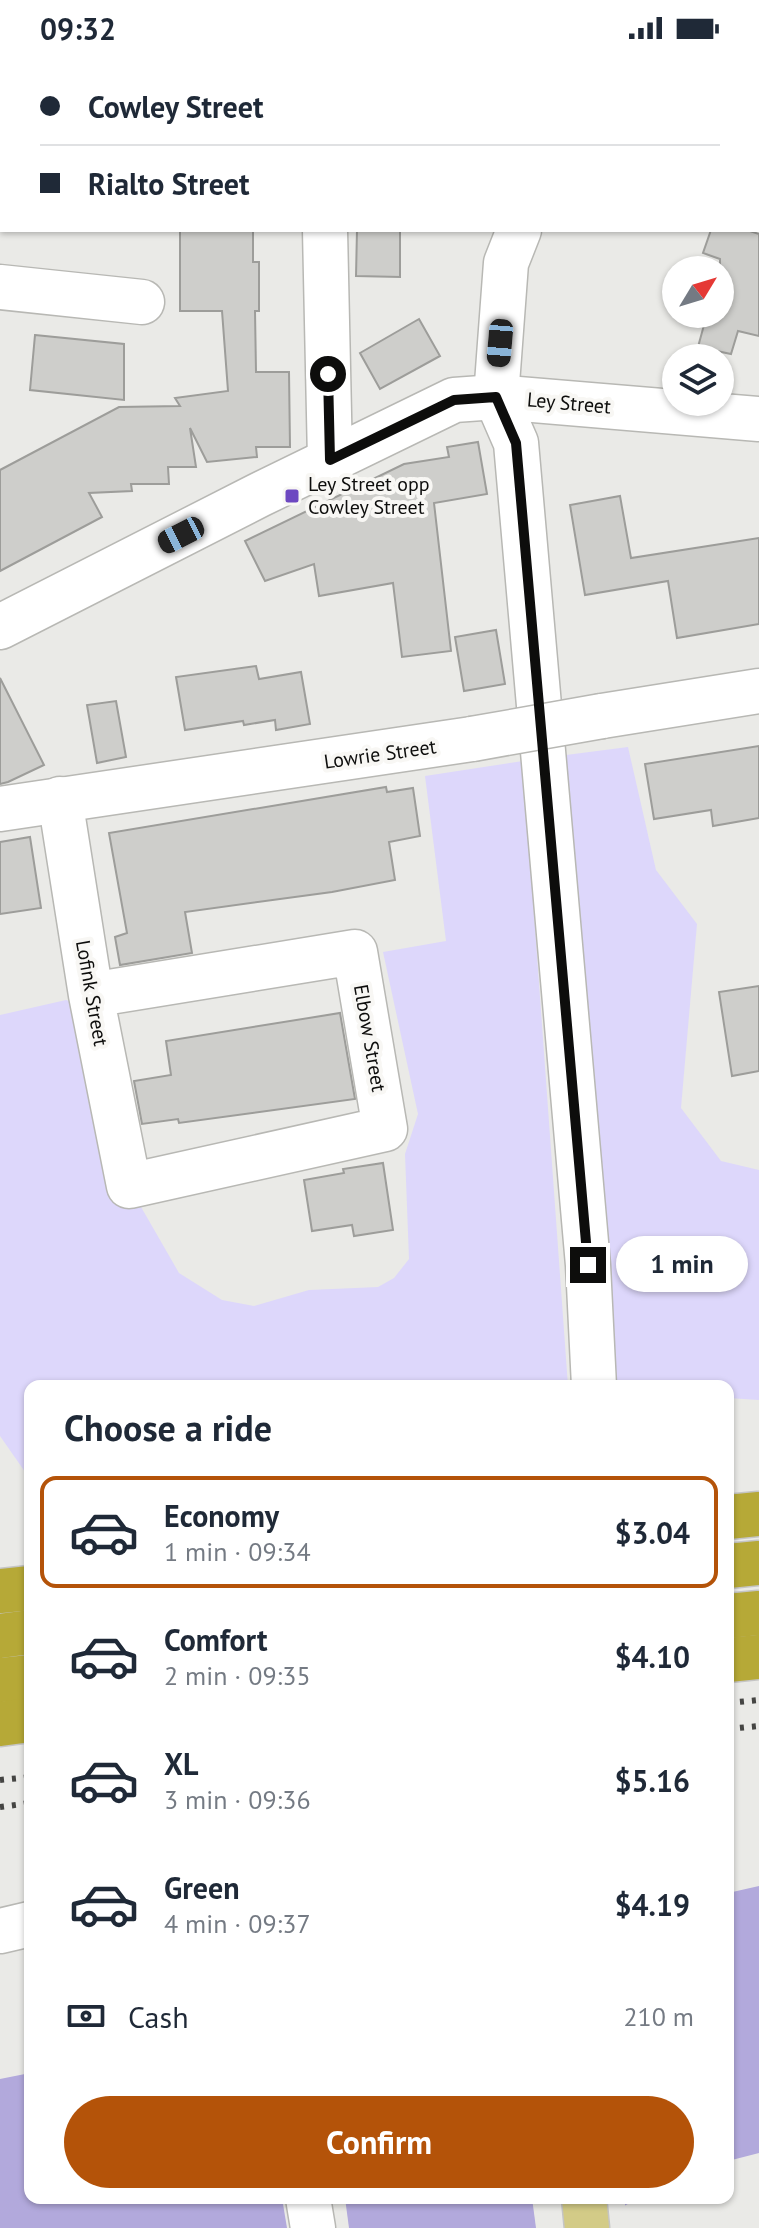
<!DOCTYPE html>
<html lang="en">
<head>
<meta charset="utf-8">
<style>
	:root { --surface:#fff; --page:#f2f2f3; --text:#1f2937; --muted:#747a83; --line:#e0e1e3; --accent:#b45309 }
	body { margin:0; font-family:"PT Sans",sans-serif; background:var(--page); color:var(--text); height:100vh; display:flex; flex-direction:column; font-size:30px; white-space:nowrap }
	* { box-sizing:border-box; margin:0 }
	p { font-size:26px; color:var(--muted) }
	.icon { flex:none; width:44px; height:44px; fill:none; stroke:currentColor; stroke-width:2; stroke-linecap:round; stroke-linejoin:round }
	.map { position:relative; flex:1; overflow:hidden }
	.sheet { position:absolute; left:24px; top:1324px; width:710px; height:824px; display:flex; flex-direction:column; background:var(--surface); border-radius:16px; box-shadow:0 2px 6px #0004 }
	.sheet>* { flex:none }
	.top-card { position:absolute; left:0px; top:0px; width:760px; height:176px; box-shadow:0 2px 6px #0004; display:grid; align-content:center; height:176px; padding:0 40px; background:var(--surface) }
	.needle { width:52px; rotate:52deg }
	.tools { position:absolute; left:662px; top:200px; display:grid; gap:16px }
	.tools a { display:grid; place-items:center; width:72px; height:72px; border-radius:50%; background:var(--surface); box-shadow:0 2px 6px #0004; font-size:40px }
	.end { position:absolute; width:36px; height:36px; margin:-18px; border:10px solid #0d0d0c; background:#fff; box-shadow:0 0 0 4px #fff }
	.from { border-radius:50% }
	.bubble { position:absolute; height:56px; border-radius:28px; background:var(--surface); box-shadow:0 2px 6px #0004; font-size:26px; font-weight:600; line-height:56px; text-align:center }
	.car { position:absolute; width:24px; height:48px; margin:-24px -12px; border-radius:10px; box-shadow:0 0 6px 2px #0007; background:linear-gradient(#222 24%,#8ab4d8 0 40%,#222 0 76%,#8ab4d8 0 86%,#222 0) }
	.top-card b { display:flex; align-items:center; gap:28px; height:76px; font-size:30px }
	.top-card b+b { border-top:2px solid var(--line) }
	.top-card i { width:20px; height:20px; background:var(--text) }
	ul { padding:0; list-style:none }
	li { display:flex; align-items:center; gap:24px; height:112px; margin:0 16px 12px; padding:0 24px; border:4px solid transparent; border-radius:16px }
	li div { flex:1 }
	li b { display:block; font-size:30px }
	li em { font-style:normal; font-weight:600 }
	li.on { border-color:var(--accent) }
	li>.icon { width:72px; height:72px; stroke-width:1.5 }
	h2 { padding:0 40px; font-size:36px; line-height:96px }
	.pay { display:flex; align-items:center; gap:20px; height:88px; padding:0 40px; font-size:30px }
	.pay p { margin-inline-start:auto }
	.action { display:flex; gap:16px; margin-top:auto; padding:16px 40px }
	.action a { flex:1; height:92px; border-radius:48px; background:var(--accent); color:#fff; font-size:32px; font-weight:600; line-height:92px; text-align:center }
	.status { display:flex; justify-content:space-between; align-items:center; height:56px; padding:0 40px; background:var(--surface); direction:ltr }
	.status svg { height:22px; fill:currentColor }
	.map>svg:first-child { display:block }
	.green { fill:#ddd7fb }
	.water { fill:#b2a9dc }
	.pier { fill:#eaeae7 }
	.building { fill:#cececb; stroke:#9d9d9a; stroke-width:2 }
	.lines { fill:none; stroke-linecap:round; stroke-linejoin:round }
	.minor-casing { stroke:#b8b8b4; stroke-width:47 }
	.major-casing { stroke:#c5c5c5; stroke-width:47 }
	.highway-casing { stroke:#c5c5c5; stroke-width:47 }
	.minor { stroke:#fff; stroke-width:44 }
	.major { stroke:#d3cb87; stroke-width:44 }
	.highway { stroke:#b6a937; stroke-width:44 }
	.rail { stroke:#454543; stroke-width:6; stroke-dasharray:4 8; stroke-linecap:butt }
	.minor-bridge-casing { stroke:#b8b8b4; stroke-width:47; stroke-linecap:butt }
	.minor-bridge { stroke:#fff; stroke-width:44 }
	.route { stroke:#0d0d0c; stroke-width:10 }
	.poi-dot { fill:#6d48c1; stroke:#f8f7f4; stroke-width:3 }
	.labels { text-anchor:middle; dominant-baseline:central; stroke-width:8; stroke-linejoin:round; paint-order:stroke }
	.street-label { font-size:20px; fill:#0d0d0c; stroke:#f8f7f4 }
	.poi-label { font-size:20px; fill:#0d0d0c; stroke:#f8f7f4; text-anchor:start }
</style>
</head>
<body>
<div class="status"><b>09:32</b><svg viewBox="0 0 49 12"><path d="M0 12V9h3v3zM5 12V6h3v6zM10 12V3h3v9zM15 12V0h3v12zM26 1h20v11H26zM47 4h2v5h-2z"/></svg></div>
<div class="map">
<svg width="759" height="2172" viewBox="0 0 759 2172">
	<rect width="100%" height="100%" fill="#eaeae7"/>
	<g class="green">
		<polygon points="628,691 656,814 697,868 681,1052 721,1105 759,1114 759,1344 728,1342 728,1330 616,1330 566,699"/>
		<polygon points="523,705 568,1330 30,1330 30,1423 0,1380 0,959 66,944 96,955 129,1130 179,1217 222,1244 254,1250 309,1234 378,1231 394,1222 409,1203 405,1098 418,1058 383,896 446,885 425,720"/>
	</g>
	<g class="water">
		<polygon points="759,1830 759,2097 728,2105 728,1837"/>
		<polygon points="30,2017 30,2142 639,2142 583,2172 0,2172 0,2023"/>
	</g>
	<g class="pier">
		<polygon points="282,2142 345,2142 349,2172 287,2172"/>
		<polygon points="532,2142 625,2142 625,2153 591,2172 536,2172"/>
	</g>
	<g class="building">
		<polygon points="180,174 253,174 253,206 259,206 259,255 255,255 256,316 289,316 290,391 256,391 257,401 207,406 190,372 196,411 168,411 169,428 131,428 132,435 89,437 102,461 0,515 0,414 119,351 180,350 175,342 228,335 222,255 180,255"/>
		<polygon points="357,174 400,174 400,221 356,220"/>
		<polygon points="711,174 747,174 759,178 759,280 738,275 731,298 698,291 707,258 720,258 720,203 703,197"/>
		<polygon points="419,263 440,300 380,333 360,297"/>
		<polygon points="35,279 124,288 124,344 30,334"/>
		<polygon points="478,386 487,438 434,447 451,595 402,601 393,527 319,540 314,508 265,525 245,485 404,408 449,401 447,391"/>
		<polygon points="620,440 631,502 759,482 759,568 677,582 668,525 585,539 570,449"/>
		<polygon points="496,574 505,628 464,635 455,581"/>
		<polygon points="256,610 259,623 301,616 310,668 276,674 275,664 244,669 243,665 185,674 176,621"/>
		<polygon points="0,622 44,709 8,726 0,728"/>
		<polygon points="116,645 126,701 97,707 87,649"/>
		<polygon points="759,690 759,762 713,770 711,754 654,763 645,708"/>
		<polygon points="386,731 387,736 413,732 420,780 389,786 395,824 332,836 185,856 192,897 120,909 115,881 127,877 109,777"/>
		<polygon points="30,781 41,852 0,858 0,786"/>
		<polygon points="759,930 759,1015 732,1020 719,936"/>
		<polygon points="340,957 355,1043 179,1067 178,1063 142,1068 134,1025 171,1019 166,985"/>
		<polygon points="383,1107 393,1174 354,1180 352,1169 312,1175 304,1124 344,1117 343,1113"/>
	</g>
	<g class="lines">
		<defs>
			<g id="minor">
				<polyline points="321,0 321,2"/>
				<polyline points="586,2 587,0"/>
				<polyline points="758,119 759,118"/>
				<polyline points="325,174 330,404"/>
				<polyline points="519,174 506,207 496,341 516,387 588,1209 594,1330"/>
				<polyline points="0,231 142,246"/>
				<polyline points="0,571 259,439 454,344 496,341 759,363"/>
				<polyline points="602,660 759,635"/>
				<polyline points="60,743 91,939 129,1130 385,1073 355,896 91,939"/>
				<polyline points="0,753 472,683"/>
				<polyline points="0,1875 30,1868"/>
				<polyline points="308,2142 313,2172"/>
			</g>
			<polyline id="major" points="584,2142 587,2172"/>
			<g id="highway">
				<polyline points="728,1461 759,1458"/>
				<polyline points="728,1510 759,1507"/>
				<polyline points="0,1535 30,1532"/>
				<polyline points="728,1560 759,1557"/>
				<polyline points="0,1580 30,1576"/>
				<polyline points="728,1604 759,1601"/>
				<polyline points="0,1624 30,1621"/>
				<polyline points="0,1668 30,1664"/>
			</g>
		</defs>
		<use href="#minor" class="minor-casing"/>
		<use href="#major" class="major-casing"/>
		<use href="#highway" class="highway-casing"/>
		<use href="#minor" class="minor"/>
		<use href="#major" class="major"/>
		<use href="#highway" class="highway"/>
		<g class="rail">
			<polyline points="728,1647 759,1644"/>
			<polyline points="728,1673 759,1670"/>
			<polyline points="0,1724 30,1721"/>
			<polyline points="0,1751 30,1747"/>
		</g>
		<defs>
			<polyline id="minor-bridge" points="472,683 602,660"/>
		</defs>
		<use href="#minor-bridge" class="minor-bridge-casing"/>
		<use href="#minor-bridge" class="minor-bridge"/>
	</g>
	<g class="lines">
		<polyline class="route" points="328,318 330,404 454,344 496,341 516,387 588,1209"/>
	</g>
	<rect class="poi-dot" x="284" y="432" width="16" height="16" rx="4"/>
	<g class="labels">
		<g class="street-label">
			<text transform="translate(569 347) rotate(5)">Ley Street</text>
			<text transform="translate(380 698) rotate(-8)">Lowrie Street</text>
			<text transform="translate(92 937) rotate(80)">Lofink Street</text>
			<text transform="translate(370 982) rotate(80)">Elbow Street</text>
		</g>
		<g class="poi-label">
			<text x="308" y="428">Ley Street opp<tspan x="308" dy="23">Cowley Street</tspan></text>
		</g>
	</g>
</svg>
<div class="tools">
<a><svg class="needle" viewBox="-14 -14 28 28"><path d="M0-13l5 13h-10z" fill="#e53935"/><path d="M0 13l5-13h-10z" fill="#747a83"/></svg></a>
<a><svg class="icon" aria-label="layers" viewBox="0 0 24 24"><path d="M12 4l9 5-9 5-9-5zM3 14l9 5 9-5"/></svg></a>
</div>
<i class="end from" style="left:328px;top:318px"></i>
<i class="end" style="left:588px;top:1209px"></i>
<div class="bubble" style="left:616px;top:1180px;width:132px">1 min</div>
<i class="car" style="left:500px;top:287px;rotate:185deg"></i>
<i class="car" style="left:181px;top:479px;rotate:243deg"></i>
<div class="top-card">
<b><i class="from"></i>Cowley Street</b>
<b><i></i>Rialto Street</b>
</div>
<section class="sheet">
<h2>Choose a ride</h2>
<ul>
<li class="on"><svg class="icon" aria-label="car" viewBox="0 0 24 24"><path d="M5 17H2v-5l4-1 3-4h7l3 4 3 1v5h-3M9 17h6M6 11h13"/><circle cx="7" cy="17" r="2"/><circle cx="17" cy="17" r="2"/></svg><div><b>Economy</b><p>1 min · 09:34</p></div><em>$3.04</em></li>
<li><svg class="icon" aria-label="car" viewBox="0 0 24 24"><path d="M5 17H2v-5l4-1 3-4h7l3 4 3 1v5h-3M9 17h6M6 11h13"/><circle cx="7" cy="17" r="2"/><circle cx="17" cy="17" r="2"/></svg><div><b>Comfort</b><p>2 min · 09:35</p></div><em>$4.10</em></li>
<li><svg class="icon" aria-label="car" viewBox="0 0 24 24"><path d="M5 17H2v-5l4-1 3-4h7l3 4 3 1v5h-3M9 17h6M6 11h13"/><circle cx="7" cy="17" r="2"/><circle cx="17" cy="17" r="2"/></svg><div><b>XL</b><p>3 min · 09:36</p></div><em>$5.16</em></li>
<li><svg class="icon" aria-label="car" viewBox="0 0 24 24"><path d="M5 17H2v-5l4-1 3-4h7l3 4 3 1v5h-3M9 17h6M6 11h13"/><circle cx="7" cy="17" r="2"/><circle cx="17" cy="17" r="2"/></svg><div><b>Green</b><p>4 min · 09:37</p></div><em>$4.19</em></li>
</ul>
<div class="pay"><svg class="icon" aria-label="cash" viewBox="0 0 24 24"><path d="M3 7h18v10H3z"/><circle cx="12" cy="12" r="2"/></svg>Cash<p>210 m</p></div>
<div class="action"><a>Confirm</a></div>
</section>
</div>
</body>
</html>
